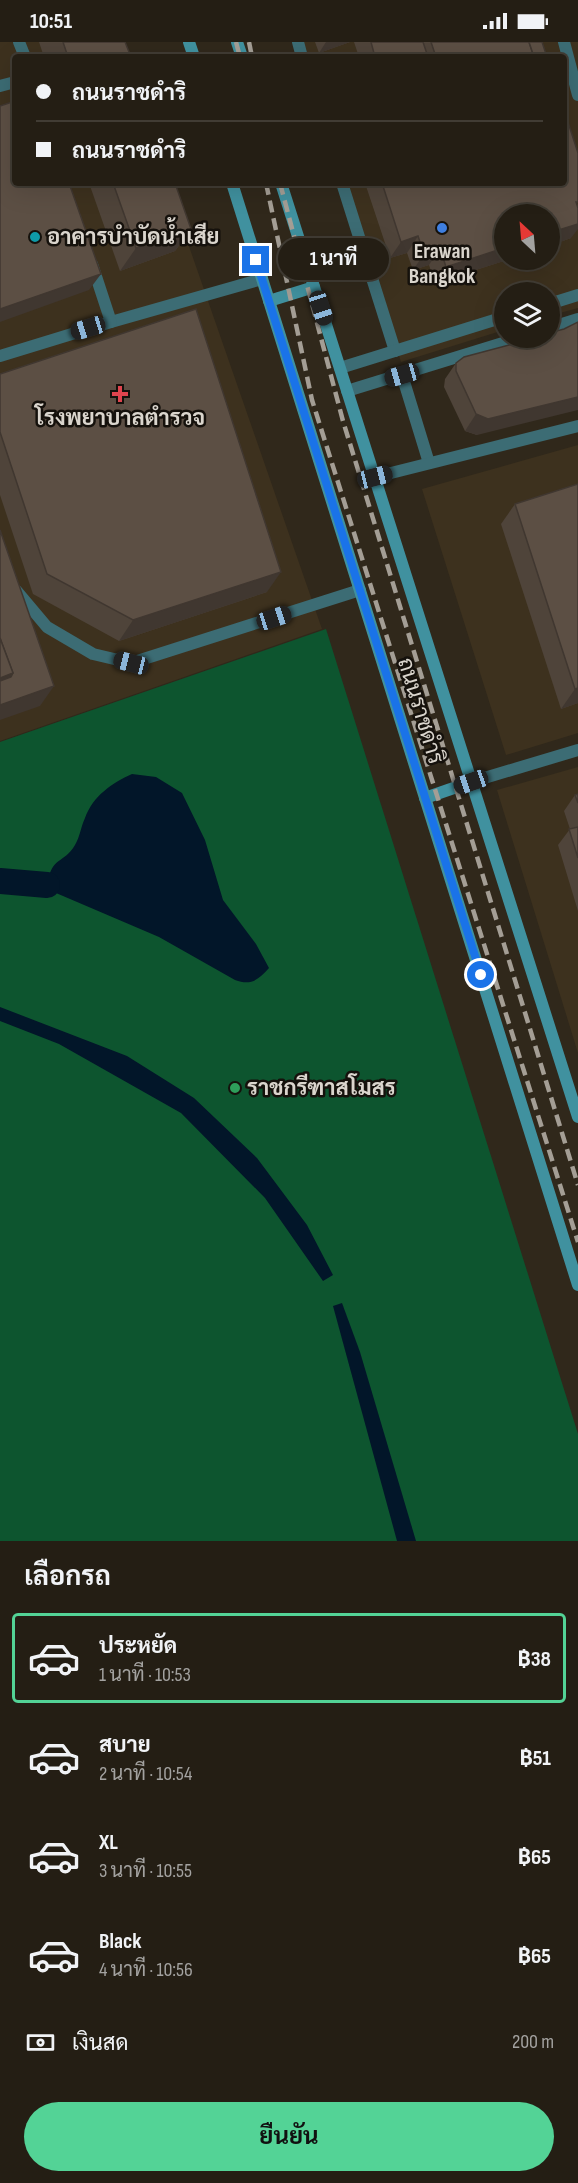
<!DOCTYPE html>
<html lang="th">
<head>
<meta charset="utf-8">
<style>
	:root { --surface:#241e14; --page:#302b22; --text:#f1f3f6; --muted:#a3a2a0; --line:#413c34; --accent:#53d396 }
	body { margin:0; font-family:"Sofia Sans Condensed",Sarabun,sans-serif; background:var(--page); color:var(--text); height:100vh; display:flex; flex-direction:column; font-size:22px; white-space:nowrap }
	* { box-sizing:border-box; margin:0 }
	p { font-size:20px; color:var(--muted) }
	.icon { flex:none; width:33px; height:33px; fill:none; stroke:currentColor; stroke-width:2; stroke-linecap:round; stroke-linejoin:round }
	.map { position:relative; height:1499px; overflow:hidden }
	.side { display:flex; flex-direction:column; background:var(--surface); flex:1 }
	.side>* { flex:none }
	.hud { position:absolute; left:12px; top:12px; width:555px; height:132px; border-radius:6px; box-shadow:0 6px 24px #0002,0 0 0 2px var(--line); display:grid; align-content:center; height:132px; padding:0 24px; background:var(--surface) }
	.needle { width:39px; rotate:334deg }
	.controls { position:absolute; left:494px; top:162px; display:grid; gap:12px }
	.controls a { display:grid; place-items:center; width:66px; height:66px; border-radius:50%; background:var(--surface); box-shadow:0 6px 24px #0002,0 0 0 2px var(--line); font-size:30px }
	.end { position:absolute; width:27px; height:27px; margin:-14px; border:8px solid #1a73e8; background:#fff; box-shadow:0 0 0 3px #fff }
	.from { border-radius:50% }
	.bubble { position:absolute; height:42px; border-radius:21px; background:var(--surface); box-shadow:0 6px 24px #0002,0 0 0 2px var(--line); font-size:20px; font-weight:700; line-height:42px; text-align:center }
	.car { position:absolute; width:18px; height:36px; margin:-18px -9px; border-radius:8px; box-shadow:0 0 4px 2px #0007; background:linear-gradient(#222 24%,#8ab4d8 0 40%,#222 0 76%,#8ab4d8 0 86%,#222 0) }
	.hud b { display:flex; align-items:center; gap:21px; height:57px; font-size:22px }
	.hud b+b { border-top:2px solid var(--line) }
	.hud i { width:15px; height:15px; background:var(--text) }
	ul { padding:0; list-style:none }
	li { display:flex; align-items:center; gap:18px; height:90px; margin:0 12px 9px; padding:0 12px; border:3px solid transparent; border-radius:6px }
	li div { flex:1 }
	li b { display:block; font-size:22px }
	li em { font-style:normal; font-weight:700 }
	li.on { border-color:var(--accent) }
	li>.icon { width:54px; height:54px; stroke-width:1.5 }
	h2 { padding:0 24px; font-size:27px; line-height:72px }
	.pay { display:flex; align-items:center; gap:15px; height:66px; padding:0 24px; font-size:22px }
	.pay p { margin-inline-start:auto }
	.action { display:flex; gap:12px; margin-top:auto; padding:12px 24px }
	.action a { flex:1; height:69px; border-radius:36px; background:var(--accent); color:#111; font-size:24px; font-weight:700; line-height:69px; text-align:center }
	.status { display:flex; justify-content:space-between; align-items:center; height:42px; padding:0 30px; background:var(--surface); direction:ltr }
	.status svg { height:16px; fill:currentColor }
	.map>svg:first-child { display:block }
	.built { fill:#3d311e; fill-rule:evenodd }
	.green { fill:#0d552f }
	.water { fill:#021629 }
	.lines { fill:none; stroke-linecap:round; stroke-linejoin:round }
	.canal { stroke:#021629; stroke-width:26 }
	.service { stroke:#3c6c74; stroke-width:12 }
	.minor { stroke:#3c6c74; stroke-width:12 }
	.secondary { stroke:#40919f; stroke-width:12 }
	.rail { stroke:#a49e95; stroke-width:4.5; stroke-dasharray:12 6; stroke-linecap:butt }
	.wall { fill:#4f443a }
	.shaded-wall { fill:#403730 }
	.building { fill:#5c4f44; stroke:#403730; stroke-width:1.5 }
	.route { stroke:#1a73e8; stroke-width:8 }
	.shop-dot { fill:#3f7fe0; stroke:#15110c; stroke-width:2 }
	.culture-dot { fill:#0f9aa8; stroke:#15110c; stroke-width:2 }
	.health-dot { fill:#e0444e; stroke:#15110c; stroke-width:2 }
	.leisure-dot { fill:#2e9e5b; stroke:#15110c; stroke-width:2 }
	.labels { text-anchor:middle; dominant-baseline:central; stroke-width:5; stroke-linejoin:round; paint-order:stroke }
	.poi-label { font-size:22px; font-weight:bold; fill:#dad5cd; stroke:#15110c; text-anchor:start }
	.street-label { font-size:22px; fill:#dad5cd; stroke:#15110c }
</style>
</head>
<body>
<div class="status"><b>10:51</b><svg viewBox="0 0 49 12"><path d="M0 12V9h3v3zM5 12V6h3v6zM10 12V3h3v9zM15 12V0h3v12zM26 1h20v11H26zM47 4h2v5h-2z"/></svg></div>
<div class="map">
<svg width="578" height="1499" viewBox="0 0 578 1499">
	<rect width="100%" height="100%" fill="#30281b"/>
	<g class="built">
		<polygon points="0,0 118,0 123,15 15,15 15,141 167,141 322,587 0,699"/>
		<path d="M300,0H578V266L549,274V250H504V288L401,320L345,141H564V15H305ZM504,172H549V218H504Z"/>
		<polygon points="578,403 578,691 506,713 422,447"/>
		<polygon points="578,725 578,1011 497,748"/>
	</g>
	<polygon class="green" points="326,587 578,1392 578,1499 0,1499 0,700"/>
	<g class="water">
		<path d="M132,732L156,735L182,751L205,798L223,858L256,902L269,926C258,938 251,944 235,938L159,895L56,851L47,843C52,813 63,823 75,803C80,795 81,784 85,776C93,754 112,741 132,732Z"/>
		<polygon points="0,965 127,1014 194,1056 257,1116 307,1183 333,1233 323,1239 265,1156 181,1071 59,1002 0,979"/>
		<polygon points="342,1261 360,1310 416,1499 397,1499 333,1264"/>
	</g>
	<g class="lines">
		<polyline class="canal" points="0,839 47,843"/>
		<g class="service">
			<polyline points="19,0 25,15"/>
			<polyline points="298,0 302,15"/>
			<polyline points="564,0 578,53"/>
			<polyline points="0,44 15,40"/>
			<polyline points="342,141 395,309"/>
			<polyline points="92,222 111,280 262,237"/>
			<polyline points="549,262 578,253"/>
			<polyline points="549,286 578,277"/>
			<polyline points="0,314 111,280"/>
			<polyline points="340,326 504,275"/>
			<polyline points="402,333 429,421"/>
			<polyline points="347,349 519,296"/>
			<polyline points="375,435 578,384"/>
			<polyline points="15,547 47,585 93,612 131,621 360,548"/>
		</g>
		<polyline class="minor" points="471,740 578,708"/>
		<g class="secondary">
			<polyline points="189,0 194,15"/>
			<polyline points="237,0 242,15"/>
			<polyline points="232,141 578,1243"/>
			<polyline points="281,141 578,1075"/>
			<polyline points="269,259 314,245"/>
			<polyline points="425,756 471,740"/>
		</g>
		<g class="rail">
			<polyline points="236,0 240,15"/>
			<polyline points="249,0 252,15"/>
			<polyline points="266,141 312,358 578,1200"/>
			<polyline points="280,141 343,379 578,1143"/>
		</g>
	</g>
	<g class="wall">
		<polygon points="39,0 125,0 131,15 44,15"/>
		<polygon points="315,0 350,0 319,11"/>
		<polygon points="354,0 542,0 547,15 359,15"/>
		<polygon points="89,141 175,141 191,187 175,209 120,229"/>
		<polygon points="365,141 564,141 571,196 549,204 549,172 504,218 507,218 435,241 429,223 413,228 407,211 390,216"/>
		<polygon points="535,296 477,393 465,389 444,345 445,337 456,321"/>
		<polygon points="0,332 267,550 119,599 33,552 0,453"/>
		<polygon points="578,442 578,661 561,667 501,482 515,462"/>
		<polygon points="578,752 578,869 558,803 570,787 564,769 575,753"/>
	</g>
	<g class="shaded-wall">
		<polygon points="326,0 350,0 319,11"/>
		<polygon points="578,182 578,187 571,196 549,204 549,191"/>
		<polygon points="191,187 175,209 120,229 136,206"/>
		<polygon points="418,194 407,211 390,216 401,200"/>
		<polygon points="440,206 429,223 413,228 424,212"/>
		<polygon points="504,206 504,218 507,218 435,241 446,225"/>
		<polygon points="101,232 89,248 0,280 0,267"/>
		<polygon points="578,355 578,368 477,393 465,389 476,372"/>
		<polygon points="281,530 267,550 119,599 133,578"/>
		<polygon points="13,631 0,650 0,636"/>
		<polygon points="54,644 40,664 0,678 0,663"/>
		<polygon points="578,646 578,661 561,667 575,647"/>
	</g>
	<g class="building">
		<polygon points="63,0 125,0 131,15 68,15"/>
		<polygon points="371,0 423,0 428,15 375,15"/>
		<polygon points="431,0 529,0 534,15 436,15"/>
		<polygon points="529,0 542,0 547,15 534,15"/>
		<polygon points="15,59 15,141 69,141 101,232 0,267 0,64"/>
		<polygon points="564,68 578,111 578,160 576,160 578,166 578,182 549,191 549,172 504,172 504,206 446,225 440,206 424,212 418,194 401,200 382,141 564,141"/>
		<polygon points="113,141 175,141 191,187 136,206"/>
		<polygon points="196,267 281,530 133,578 47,532 0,390 0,332"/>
		<polygon points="578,280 578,355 488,377 476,372 456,329 456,321 464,315 535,296 549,296 549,291 564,287"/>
		<polygon points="578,442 578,646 575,647 515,462"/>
		<polygon points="0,488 54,644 0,663 0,639 11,635 13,631 0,596"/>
		<polygon points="0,596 13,631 0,636"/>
		<polygon points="578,752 578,761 575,753"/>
		<polygon points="578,785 578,816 569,787"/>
	</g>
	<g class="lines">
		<polyline class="route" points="256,218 481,933"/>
	</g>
	<circle class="shop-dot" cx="442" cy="186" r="6"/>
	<circle class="culture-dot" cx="35" cy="195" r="6"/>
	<path class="health-dot" d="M117 343h6v6h6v6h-6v6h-6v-6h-6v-6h6z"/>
	<circle class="leisure-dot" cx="235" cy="1046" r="6"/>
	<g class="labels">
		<g class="poi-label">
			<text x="47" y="195">อาคารบำบัดน้ำเสีย</text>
			<text x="442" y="209" text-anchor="middle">Erawan<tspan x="442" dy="25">Bangkok</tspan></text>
			<text x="120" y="376" text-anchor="middle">โรงพยาบาลตำรวจ</text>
			<text x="247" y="1046">ราชกรีฑาสโมสร</text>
		</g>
		<g class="street-label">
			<text transform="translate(420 669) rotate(73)">ถนนราชดำริ</text>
		</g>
	</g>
</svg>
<div class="controls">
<a><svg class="needle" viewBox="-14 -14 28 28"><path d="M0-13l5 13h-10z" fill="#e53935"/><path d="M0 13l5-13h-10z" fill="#a3a2a0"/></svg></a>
<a><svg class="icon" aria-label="layers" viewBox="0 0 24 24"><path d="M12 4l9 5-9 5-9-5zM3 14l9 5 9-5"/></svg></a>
</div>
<i class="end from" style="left:481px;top:933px"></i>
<i class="end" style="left:256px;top:218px"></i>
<div class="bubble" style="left:278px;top:196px;width:111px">1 นาที</div>
<i class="car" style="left:321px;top:266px;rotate:162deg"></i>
<i class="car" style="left:88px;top:286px;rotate:253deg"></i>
<i class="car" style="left:402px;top:333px;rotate:254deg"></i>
<i class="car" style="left:375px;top:435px;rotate:76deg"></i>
<i class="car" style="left:274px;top:576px;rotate:72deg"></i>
<i class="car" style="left:131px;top:621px;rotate:284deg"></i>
<i class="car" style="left:471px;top:740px;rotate:251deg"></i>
<div class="hud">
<b><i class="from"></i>ถนนราชดำริ</b>
<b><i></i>ถนนราชดำริ</b>
</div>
</div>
<section class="side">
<h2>เลือกรถ</h2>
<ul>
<li class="on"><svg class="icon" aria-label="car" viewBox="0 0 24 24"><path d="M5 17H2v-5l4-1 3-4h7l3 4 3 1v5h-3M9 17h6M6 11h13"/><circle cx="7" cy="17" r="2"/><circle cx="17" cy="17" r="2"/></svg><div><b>ประหยัด</b><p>1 นาที · 10:53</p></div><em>฿38</em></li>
<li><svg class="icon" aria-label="car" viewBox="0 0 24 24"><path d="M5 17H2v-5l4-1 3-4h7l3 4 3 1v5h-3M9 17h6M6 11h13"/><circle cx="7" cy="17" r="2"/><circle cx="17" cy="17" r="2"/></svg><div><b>สบาย</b><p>2 นาที · 10:54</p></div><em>฿51</em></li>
<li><svg class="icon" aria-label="car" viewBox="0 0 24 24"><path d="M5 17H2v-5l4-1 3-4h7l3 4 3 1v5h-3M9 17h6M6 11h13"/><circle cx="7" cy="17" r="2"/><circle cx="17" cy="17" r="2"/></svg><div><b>XL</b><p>3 นาที · 10:55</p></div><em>฿65</em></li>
<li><svg class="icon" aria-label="car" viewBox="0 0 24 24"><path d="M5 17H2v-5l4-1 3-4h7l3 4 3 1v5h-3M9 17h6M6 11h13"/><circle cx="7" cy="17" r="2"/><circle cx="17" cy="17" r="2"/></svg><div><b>Black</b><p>4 นาที · 10:56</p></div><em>฿65</em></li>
</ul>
<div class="pay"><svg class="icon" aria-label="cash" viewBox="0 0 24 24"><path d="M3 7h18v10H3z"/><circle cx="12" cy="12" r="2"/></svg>เงินสด<p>200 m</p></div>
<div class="action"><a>ยืนยัน</a></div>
</section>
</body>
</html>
